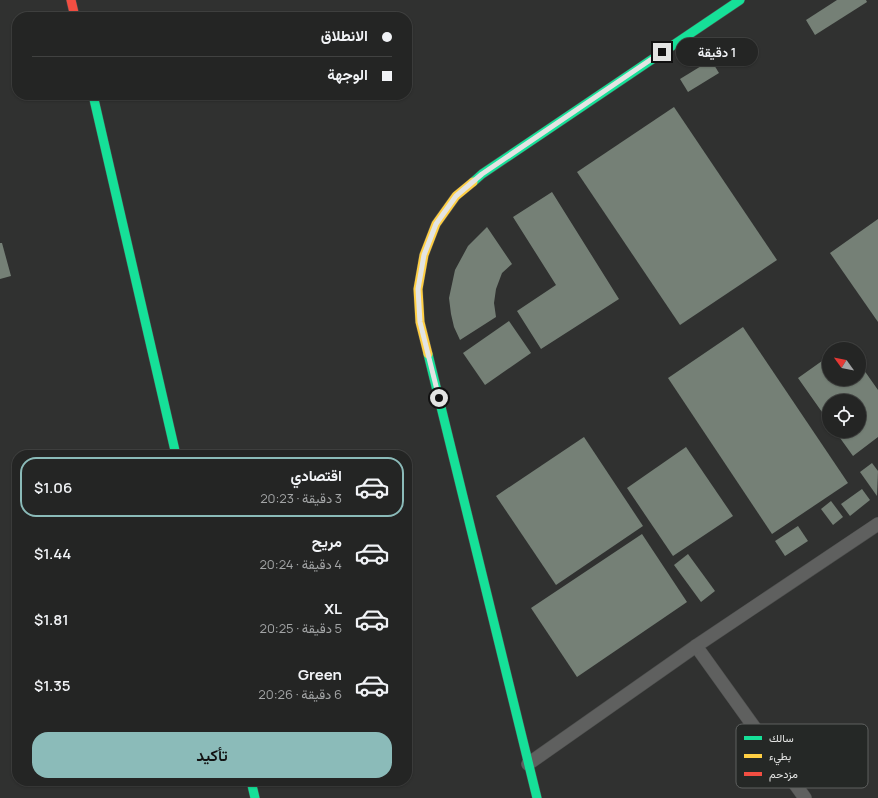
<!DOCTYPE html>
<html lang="ar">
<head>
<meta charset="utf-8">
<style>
	:root { --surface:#242524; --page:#303131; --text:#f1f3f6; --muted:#a3a5a6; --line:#414241; --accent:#8bbbb9 }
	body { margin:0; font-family:Manrope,Vazirmatn,sans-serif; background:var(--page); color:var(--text); direction:rtl; height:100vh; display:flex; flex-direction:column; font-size:15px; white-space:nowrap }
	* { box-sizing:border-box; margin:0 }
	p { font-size:13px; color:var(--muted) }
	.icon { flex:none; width:22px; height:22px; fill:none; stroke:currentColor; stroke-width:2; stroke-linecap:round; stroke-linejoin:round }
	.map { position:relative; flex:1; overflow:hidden; direction:ltr }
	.panel { position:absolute; left:12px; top:450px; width:400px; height:336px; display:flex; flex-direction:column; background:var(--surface); border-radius:16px; box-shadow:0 1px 3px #0004,0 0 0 1px var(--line); direction:rtl }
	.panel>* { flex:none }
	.banner { position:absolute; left:12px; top:12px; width:400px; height:88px; border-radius:16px; box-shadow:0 1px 3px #0004,0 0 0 1px var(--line); direction:rtl; display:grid; align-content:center; height:88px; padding:0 20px; background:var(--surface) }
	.needle { width:26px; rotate:303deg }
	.tools { position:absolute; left:822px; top:342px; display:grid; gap:8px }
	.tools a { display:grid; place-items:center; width:44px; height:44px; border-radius:50%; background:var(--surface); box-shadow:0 1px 3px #0004,0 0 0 1px var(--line); font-size:20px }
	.end { position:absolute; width:18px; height:18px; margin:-9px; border:5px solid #e3e4e3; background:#111; box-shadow:0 0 0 2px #111 }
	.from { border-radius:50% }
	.bubble { position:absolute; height:28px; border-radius:14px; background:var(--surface); box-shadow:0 1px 3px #0004,0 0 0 1px var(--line); font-size:13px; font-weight:600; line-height:28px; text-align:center; direction:rtl }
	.banner b { display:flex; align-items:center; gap:14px; height:38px; font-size:15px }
	.banner b+b { border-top:1px solid var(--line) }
	.banner i { width:10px; height:10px; background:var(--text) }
	ul { padding:7px 0 0; list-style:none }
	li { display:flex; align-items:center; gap:12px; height:60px; margin:0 8px 6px; padding:0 12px; border:2px solid transparent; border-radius:16px }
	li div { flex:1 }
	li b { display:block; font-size:15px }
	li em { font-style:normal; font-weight:600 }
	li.active { border-color:var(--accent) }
	li>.icon { width:36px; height:36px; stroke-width:1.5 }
	.primary-button { display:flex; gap:8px; margin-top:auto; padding:8px 20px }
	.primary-button a { flex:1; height:46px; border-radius:16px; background:var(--accent); color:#111; font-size:16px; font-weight:600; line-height:46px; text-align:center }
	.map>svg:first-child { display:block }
	.building { fill:#758076 }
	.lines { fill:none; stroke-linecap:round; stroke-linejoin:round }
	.lane-casing { stroke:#4d4e4d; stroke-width:14 }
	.fast-casing { stroke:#4d4e4d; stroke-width:10 }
	.slow-casing { stroke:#4d4e4d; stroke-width:10 }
	.jam-casing { stroke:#4d4e4d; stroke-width:10 }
	.lane { stroke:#5f605f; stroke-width:13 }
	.fast { stroke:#16e098; stroke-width:9 }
	.slow { stroke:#ffcf43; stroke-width:9 }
	.jam { stroke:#f24e42; stroke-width:9 }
	.route { stroke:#e3e4e3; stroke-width:5 }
	.key { fill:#252826; stroke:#5e605f; stroke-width:1 }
	.key-label { font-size:11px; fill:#e3e4e3 }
</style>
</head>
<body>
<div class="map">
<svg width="878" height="798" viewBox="0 0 878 798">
	<rect width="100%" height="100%" fill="#303130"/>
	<g class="building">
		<polygon points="837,0 866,0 867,2 815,35 806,20"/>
		<polygon points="711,60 719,73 688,92 680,79"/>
		<polygon points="674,107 777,260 680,325 577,172"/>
		<polygon points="552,192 619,299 541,349 517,311 556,285 513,217"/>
		<polygon points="878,219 878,322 830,253"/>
		<polygon points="487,227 512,264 502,273 496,289 494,303 496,317 460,340 454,327 451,314 449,298 455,270 468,246"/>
		<polygon points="0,243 2,243 11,276 0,279"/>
		<polygon points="509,321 531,353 485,385 463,353"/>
		<polygon points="743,327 848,483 772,534 668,378"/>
		<polygon points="829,356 829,379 859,379 859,363 878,390 878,437 853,456 835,431 859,431 859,401 829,401 829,422 798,378"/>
		<polygon points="584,437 643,526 556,585 496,496"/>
		<polygon points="686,447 733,516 673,556 627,488"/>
		<polygon points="872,463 878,471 877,496 860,472"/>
		<polygon points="862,489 870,500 850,516 841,504"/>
		<polygon points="831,501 843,517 833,525 821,509"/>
		<polygon points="798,526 808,541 785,556 775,541"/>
		<polygon points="642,534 687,602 577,677 531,608"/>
		<polygon points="688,554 715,591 701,602 674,565"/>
	</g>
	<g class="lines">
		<defs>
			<g id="lane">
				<polyline points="696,646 805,798"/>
				<polyline points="528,764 696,646 878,524"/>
			</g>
			<g id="fast">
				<polyline points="93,95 176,455"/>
				<polyline points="473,182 482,174 740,0"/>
				<polyline points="428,354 537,798"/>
				<polyline points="251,781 255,798"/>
			</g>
			<polyline id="slow" points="428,354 420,322 418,289 424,255 436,224 456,196 473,182"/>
			<polyline id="jam" points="71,0 75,17"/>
		</defs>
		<use href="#lane" class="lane-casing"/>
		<use href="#fast" class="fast-casing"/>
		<use href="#slow" class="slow-casing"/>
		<use href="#jam" class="jam-casing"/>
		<use href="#lane" class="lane"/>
		<use href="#fast" class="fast"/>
		<use href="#slow" class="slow"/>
		<use href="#jam" class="jam"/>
	</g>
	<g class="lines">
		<polyline class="route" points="439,398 420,322 418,289 424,255 436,224 456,196 482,174 662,52"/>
	</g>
	<rect x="736" y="724" width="132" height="64" rx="6" class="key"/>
	<rect x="744" y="736" width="18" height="4" fill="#16e098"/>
	<rect x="744" y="754" width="18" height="4" fill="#ffcf43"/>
	<rect x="744" y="772" width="18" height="4" fill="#f24e42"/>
	<g class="key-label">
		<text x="769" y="742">سالك</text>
		<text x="769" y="760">بطيء</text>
		<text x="769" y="778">مزدحم</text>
	</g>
</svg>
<div class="tools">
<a><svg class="needle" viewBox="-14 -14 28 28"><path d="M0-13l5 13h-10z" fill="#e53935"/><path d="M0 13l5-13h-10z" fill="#a3a5a6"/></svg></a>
<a><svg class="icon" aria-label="locate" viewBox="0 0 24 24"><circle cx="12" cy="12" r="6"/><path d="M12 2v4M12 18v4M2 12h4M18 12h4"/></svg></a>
</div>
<i class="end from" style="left:439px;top:398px"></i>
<i class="end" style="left:662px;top:52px"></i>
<div class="bubble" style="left:676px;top:38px;width:82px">1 دقيقة</div>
<div class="banner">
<b><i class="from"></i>الانطلاق</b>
<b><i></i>الوجهة</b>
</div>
<section class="panel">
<ul>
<li class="active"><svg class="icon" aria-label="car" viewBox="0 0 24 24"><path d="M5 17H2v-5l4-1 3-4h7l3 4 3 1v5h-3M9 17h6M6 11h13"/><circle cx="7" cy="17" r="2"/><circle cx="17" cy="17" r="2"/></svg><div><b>اقتصادي</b><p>3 دقيقة · 20:23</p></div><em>$1.06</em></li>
<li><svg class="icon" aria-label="car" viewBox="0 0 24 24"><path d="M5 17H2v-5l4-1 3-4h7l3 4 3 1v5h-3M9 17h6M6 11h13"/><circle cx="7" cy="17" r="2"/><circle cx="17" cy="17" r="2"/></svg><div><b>مريح</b><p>4 دقيقة · 20:24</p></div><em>$1.44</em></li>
<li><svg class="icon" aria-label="car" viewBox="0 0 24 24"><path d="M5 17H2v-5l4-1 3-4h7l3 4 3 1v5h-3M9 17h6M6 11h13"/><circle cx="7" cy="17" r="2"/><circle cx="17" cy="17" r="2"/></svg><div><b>XL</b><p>5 دقيقة · 20:25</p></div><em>$1.81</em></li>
<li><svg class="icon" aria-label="car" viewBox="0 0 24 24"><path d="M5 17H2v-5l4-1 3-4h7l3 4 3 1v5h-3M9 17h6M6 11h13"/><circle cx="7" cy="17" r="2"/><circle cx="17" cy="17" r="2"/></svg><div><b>Green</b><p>6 دقيقة · 20:26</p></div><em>$1.35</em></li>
</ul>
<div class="primary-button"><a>تأكيد</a></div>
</section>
</div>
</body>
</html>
